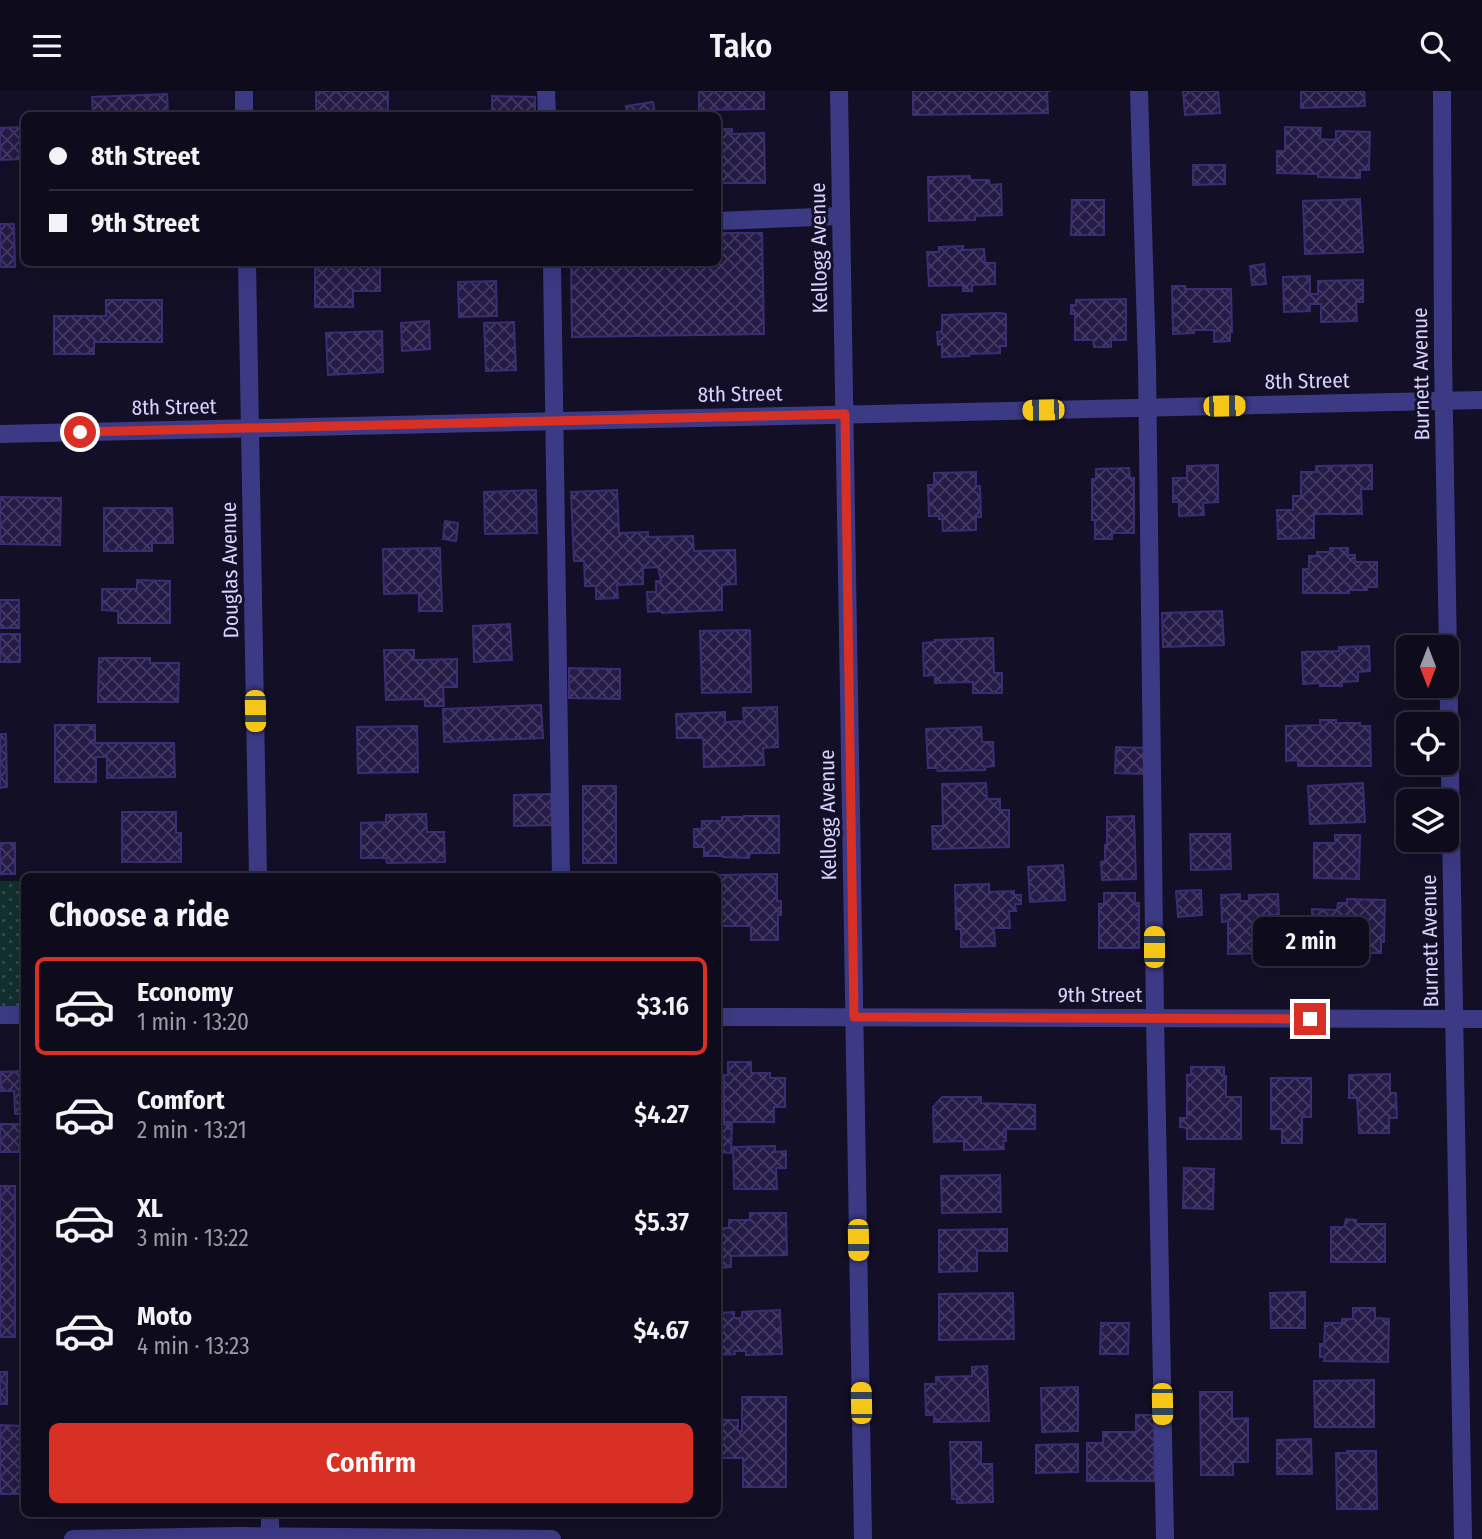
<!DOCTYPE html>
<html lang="en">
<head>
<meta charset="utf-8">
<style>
	:root { --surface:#0e0b1c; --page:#1c1929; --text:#f1f3f6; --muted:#9b9ba3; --line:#2e2b3b; --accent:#d93025 }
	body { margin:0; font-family:"Fira Sans Condensed",sans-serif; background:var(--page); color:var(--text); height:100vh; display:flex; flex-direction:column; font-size:26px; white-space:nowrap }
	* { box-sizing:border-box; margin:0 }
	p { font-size:23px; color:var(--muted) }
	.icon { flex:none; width:38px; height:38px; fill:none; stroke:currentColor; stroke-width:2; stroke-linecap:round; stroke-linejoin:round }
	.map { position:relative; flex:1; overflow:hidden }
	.sheet { position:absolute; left:21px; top:782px; width:700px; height:644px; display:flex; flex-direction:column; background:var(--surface); border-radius:10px; box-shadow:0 7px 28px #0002,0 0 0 2px var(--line) }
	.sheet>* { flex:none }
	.top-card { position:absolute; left:21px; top:21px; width:700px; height:154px; border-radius:10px; box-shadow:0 7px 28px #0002,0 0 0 2px var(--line); display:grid; align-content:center; height:154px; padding:0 28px; background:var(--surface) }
	.needle { width:46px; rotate:180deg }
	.controls { position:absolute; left:1396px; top:544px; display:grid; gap:14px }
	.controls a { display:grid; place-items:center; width:63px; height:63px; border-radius:10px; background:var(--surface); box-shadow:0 7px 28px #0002,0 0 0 2px var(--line); font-size:35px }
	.end { position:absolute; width:32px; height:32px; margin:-16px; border:9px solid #d93025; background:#fff; box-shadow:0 0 0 4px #fff }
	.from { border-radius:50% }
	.bubble { position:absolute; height:49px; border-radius:10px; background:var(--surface); box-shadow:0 7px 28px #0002,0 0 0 2px var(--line); font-size:23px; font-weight:600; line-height:49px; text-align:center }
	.car { position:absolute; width:21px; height:42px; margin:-21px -10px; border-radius:9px; box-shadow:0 0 5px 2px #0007; background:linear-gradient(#f5c518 24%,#345 0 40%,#f5c518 0 76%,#345 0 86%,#f5c518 0) }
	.top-card b { display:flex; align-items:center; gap:24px; height:66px; font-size:26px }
	.top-card b+b { border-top:2px solid var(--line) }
	.top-card i { width:18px; height:18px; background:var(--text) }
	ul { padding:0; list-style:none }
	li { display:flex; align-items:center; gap:21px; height:98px; margin:0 14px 10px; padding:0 14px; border:4px solid transparent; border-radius:10px }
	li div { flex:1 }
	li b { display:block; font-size:26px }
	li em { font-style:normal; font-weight:600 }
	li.selected { border-color:var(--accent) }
	li>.icon { width:63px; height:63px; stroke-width:1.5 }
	h2 { padding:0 28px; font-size:32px; line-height:84px }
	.primary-button { display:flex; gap:14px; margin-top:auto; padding:14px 28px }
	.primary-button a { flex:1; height:80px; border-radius:10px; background:var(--accent); color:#fff; font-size:28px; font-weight:600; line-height:80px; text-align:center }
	header { display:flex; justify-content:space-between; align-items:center; height:91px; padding:0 28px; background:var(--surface); font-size:32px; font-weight:600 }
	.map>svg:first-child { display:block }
	.park { fill:url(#park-dots) }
	.building { fill:url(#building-cross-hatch); stroke:#3b2d73; stroke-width:2 }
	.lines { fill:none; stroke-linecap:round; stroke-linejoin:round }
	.minor { stroke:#3d3a85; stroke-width:18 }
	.route { stroke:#d93025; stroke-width:9 }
	.labels { text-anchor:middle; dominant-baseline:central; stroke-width:6; stroke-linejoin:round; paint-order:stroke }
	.street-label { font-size:21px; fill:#d9d4ff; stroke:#130f26 }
</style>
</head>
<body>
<header><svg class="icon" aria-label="menu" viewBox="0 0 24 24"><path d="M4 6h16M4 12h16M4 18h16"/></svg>Tako<svg class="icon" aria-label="search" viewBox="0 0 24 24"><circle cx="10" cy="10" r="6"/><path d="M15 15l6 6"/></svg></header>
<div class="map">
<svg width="1482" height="1448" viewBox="0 0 1482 1448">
	<defs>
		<pattern id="park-dots" width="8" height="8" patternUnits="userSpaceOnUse" patternTransform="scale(1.75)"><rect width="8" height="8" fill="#12302f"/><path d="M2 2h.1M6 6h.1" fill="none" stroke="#344d4e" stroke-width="1.8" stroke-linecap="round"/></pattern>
		<pattern id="building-cross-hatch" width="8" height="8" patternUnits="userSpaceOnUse" patternTransform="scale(1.75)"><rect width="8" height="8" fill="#241b47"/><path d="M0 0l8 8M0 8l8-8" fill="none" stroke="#433b63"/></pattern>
	</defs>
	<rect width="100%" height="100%" fill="#130f26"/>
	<rect class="park" x="0" y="790" width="24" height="134"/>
	<g class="building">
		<polygon points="316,0 388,0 388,19 316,20"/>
		<polygon points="699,0 764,0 764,18 699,19"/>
		<polygon points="913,0 1051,0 1047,0 1048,22 913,24"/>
		<polygon points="1183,0 1218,0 1220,22 1185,24"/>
		<polygon points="1301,0 1364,0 1365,15 1301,17"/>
		<polygon points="167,3 168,24 93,24 92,6"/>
		<polygon points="492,5 535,6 535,24 492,24"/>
		<polygon points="653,11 655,24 627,24 626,15"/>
		<polygon points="24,36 24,68 0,69 0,37"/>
		<polygon points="1285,36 1321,37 1320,48 1336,49 1336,40 1370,41 1369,79 1360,79 1360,87 1318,86 1318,83 1277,82 1277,60 1285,60"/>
		<polygon points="718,38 732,38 732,43 764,42 765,92 718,92"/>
		<polygon points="1193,74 1225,74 1225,93 1193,94"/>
		<polygon points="970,85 970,89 989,89 990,94 1001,93 1002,124 975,125 975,129 929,130 928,86"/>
		<polygon points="1360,108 1363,161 1305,163 1303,110"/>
		<polygon points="1072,109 1104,109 1104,144 1071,144"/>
		<polygon points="0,133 14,133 15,176 0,176"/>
		<polygon points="718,142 762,142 764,243 572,246 571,172 718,172"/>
		<polygon points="963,155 963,159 984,158 985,172 995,172 995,193 972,194 972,200 963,200 963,194 929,195 927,161 939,161 939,156"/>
		<polygon points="315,172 380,172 380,200 353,200 353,216 315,216"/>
		<polygon points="1264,173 1266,193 1252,194 1250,175"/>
		<polygon points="1310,185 1310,203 1318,203 1318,190 1363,189 1363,211 1356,211 1357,230 1321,231 1321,213 1310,213 1310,220 1284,221 1283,186"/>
		<polygon points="496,190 497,225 459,226 458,191"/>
		<polygon points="1172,195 1185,195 1185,198 1231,198 1232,241 1230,241 1230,250 1214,251 1214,239 1194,239 1194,242 1173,243"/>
		<polygon points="1126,208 1126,249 1111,249 1111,256 1094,256 1093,249 1075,249 1075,223 1071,223 1071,214 1076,214 1076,209"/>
		<polygon points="106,209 162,209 162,251 94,251 94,263 54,263 54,225 106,225"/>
		<polygon points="1000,222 1006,223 1006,255 1000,255 1000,262 969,263 969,265 942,266 942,253 938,254 937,241 942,240 942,224"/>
		<polygon points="429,230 430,258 402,260 401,232"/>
		<polygon points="514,231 516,279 486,280 484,232"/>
		<polygon points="382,240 383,281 328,284 326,242"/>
		<polygon points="1218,374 1218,411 1203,412 1204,424 1179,425 1179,411 1173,411 1173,387 1187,387 1187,375"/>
		<polygon points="1372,374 1372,398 1361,398 1362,423 1314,423 1314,447 1278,448 1277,419 1293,419 1293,405 1301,405 1301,381 1316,381 1316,375"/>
		<polygon points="1129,377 1130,387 1134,387 1134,442 1112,442 1112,448 1095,448 1095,429 1092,429 1092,388 1096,388 1096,378"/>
		<polygon points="976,381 976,395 980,395 981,426 976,426 976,439 943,440 942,428 939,428 939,425 929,425 928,394 934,394 934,382"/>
		<polygon points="536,399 537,442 485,443 484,401"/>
		<polygon points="617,399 619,442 648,441 648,446 693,445 694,460 735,459 736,493 722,494 722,519 662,522 662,520 648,521 647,501 656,501 656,490 661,490 658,476 643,477 643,493 617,494 618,507 596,508 596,495 585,495 584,470 574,470 571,401"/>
		<polygon points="0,406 61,407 60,454 0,453"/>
		<polygon points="104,417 172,417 173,452 152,452 152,460 104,460"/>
		<polygon points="445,430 458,432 456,450 443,448"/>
		<polygon points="440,457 442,520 419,520 419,502 384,503 383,458"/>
		<polygon points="1330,457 1348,457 1348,464 1355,464 1355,471 1377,471 1377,496 1367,496 1367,499 1349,499 1349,502 1303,502 1303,478 1309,478 1309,465 1317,465 1317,461 1330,461"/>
		<polygon points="137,489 170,490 170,532 118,532 118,520 102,519 102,498 137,498"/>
		<rect x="0" y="509" width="19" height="28"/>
		<polygon points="1222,520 1224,554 1163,556 1162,522"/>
		<polygon points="510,533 512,569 474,571 473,535"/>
		<polygon points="750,539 751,601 702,602 700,540"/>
		<rect x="0" y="543" width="20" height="28"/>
		<polygon points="993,547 994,582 1002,582 1002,602 973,602 973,591 935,592 935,584 924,585 923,552 935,551 935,549"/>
		<polygon points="1369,555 1370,580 1358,581 1358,590 1342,591 1342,595 1320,595 1320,592 1303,593 1302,561 1339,560 1339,556"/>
		<polygon points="384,559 414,559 414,569 457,568 457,596 443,596 444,615 425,615 425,608 386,609"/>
		<polygon points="99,567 150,567 150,572 179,572 178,611 98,611"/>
		<polygon points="569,577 620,578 620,608 569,607"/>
		<polygon points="541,614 543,647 444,651 443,618"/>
		<polygon points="777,616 778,656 763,657 764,674 704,676 703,647 677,647 676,623 725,621 725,631 744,630 743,617"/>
		<polygon points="1320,629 1336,629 1336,632 1360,632 1360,635 1370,635 1371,675 1298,675 1298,669 1286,670 1286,635 1320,634"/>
		<polygon points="55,634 95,634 95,652 174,652 175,686 107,687 107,666 96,666 96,691 55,691"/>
		<polygon points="417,635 418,681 358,682 357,636"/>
		<polygon points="981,636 982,651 993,651 994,675 985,676 985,679 938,680 937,677 928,677 926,638"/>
		<polygon points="0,643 6,643 7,696 0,697"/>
		<polygon points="1116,656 1147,657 1145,683 1115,682"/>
		<polygon points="986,692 987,708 1000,708 1000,719 1009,719 1009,756 933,758 932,735 943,735 942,693"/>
		<polygon points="1363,692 1365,731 1310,733 1308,695"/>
		<rect x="583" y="695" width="33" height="77"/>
		<polygon points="551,703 552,734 514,735 514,704"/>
		<polygon points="122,721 176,721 176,742 181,742 181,771 122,771"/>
		<polygon points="426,723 427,741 444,741 445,771 387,772 386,767 361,767 361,732 386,731 386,724"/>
		<polygon points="744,725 779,725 779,762 750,762 749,767 723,766 723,765 704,765 704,756 694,756 694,738 702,738 702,730 722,730 722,726 744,726"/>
		<polygon points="1134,725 1136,788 1102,789 1101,771 1105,770 1105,754 1107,754 1107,726"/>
		<polygon points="1190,743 1230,743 1231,778 1191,779"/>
		<polygon points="1335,744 1360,744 1359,788 1314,787 1314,752 1335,752"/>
		<rect x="0" y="752" width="15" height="31"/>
		<polygon points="1063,774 1065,809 1030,811 1028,776"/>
		<polygon points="777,783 777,810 781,810 781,824 778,824 778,849 751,849 751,835 722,835 722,849 718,849 719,784"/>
		<polygon points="989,793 989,801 1014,800 1014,804 1021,804 1021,813 1015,813 1016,820 1009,820 1010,837 994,837 995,855 961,856 961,838 956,838 955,794"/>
		<polygon points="1201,799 1202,824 1178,826 1176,800"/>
		<polygon points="1104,802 1135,802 1135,812 1139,812 1139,857 1099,857 1099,813 1104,813"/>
		<polygon points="1240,803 1240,810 1249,810 1249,804 1278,803 1279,824 1269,824 1269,862 1228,863 1228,830 1222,831 1221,804"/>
		<polygon points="1347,808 1385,809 1384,851 1381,851 1381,862 1346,862 1346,829 1334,829 1333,848 1312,847 1312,818 1337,819 1338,812 1347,812"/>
		<polygon points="728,971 751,971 751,982 770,982 770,987 785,987 785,1016 774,1016 774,1031 724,1031 724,984 728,984"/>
		<polygon points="1191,976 1224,976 1224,985 1226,985 1226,1006 1241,1006 1241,1048 1187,1048 1187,1037 1180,1036 1180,1027 1187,1027 1187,984 1191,984"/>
		<polygon points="24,980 24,1023 15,1023 14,1000 1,1000 1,981"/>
		<polygon points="1390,983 1390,1002 1396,1002 1397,1027 1389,1027 1389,1042 1359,1042 1357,1007 1349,1007 1349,984"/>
		<polygon points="1271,987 1311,987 1311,1026 1302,1026 1302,1052 1282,1052 1282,1038 1271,1038"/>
		<polygon points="942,1006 981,1006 981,1012 1035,1014 1035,1038 1004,1038 1004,1040 1006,1040 1006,1050 1003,1050 1004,1058 964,1059 964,1050 934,1051 933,1016"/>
		<polygon points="0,1033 22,1033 21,1061 0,1061"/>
		<polygon points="718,1033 732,1033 731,1062 718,1061"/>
		<polygon points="775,1055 775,1061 786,1060 786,1077 776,1077 777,1098 734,1098 733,1056"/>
		<polygon points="1184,1077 1214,1078 1213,1118 1183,1117"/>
		<polygon points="1000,1084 1001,1121 942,1122 941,1085"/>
		<rect x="0" y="1095" width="15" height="151"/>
		<polygon points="750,1122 786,1122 787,1164 731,1165 731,1176 718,1177 718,1131 718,1137 729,1137 729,1129 750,1129"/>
		<polygon points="1346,1128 1356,1129 1356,1133 1385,1133 1385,1171 1331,1171 1331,1136 1344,1136"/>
		<polygon points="1007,1138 1007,1160 977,1160 977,1180 939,1181 939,1139"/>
		<polygon points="1305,1201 1305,1237 1271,1237 1270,1202"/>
		<polygon points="1013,1202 1014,1248 939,1249 939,1203"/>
		<polygon points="1353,1217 1375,1217 1375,1227 1389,1228 1388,1271 1324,1270 1325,1266 1320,1266 1320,1253 1324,1253 1325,1232 1342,1232 1342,1228 1353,1228"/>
		<polygon points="780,1219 782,1263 746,1264 746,1260 734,1260 735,1263 718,1264 718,1222 734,1221 734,1227 742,1227 742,1221"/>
		<polygon points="1101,1232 1129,1232 1128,1263 1100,1263"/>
		<polygon points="987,1275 989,1330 934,1331 934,1324 926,1324 925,1293 936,1293 936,1286 972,1285 972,1276"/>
		<rect x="0" y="1281" width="7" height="32"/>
		<polygon points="1374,1289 1374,1336 1315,1336 1314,1290"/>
		<polygon points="1078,1296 1078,1340 1042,1341 1041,1297"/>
		<polygon points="1200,1301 1232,1301 1232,1328 1248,1327 1248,1371 1233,1371 1233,1384 1201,1384"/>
		<polygon points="742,1306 786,1306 786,1396 743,1396 743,1367 718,1367 718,1329 738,1329 738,1340 742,1340"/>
		<polygon points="1136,1324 1154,1324 1154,1390 1087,1390 1087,1352 1103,1352 1103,1341 1136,1341"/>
		<polygon points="0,1334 24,1335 24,1390 23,1390 23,1403 0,1403"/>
		<polygon points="1311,1348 1312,1383 1277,1383 1277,1349"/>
		<polygon points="950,1351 981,1351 981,1373 992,1373 993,1411 957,1412 957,1408 952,1408"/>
		<polygon points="1078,1353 1078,1381 1036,1382 1036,1354"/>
		<polygon points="1347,1360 1376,1360 1377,1418 1337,1418 1336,1362 1347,1362"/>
	</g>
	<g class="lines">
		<g class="minor">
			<polyline points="244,0 244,24"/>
			<polyline points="546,0 547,24"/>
			<polyline points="839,0 863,1448"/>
			<polyline points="1139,0 1147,273 1155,927 1165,1448"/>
			<polyline points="1442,0 1443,267 1463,1448"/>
			<polyline points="718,130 841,125"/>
			<polyline points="247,172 258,786"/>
			<polyline points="552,172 561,786"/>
			<polyline points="0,343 1482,309"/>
			<polyline points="0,924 24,924"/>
			<polyline points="718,926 1482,928"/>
			<polyline points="270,1423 270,1446"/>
			<polyline points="73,1448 239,1445 552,1448"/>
		</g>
	</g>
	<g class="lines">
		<polyline class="route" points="80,341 845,323 854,926 1310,928"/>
	</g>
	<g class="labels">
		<g class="street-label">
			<text transform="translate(819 157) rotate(-91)">Kellogg Avenue</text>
			<text transform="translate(1421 283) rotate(-91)">Burnett Avenue</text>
			<text transform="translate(1307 290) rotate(-1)">8th Street</text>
			<text transform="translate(740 303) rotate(-1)">8th Street</text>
			<text transform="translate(174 316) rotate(-1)">8th Street</text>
			<text transform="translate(230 479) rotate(-91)">Douglas Avenue</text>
			<text transform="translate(828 724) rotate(-91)">Kellogg Avenue</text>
			<text transform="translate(1430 850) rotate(-91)">Burnett Avenue</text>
			<text x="1100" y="904">9th Street</text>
		</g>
	</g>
</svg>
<div class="controls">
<a><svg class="needle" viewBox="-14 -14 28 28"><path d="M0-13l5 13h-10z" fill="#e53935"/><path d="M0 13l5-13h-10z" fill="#9b9ba3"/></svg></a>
<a><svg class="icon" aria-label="locate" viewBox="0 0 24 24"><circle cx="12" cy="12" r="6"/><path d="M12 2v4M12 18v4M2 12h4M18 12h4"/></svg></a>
<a><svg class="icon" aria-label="layers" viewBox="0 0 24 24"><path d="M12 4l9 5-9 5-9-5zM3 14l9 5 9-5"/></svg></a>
</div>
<i class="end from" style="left:80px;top:341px"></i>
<i class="end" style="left:1310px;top:928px"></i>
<div class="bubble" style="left:1253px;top:826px;width:116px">2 min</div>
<i class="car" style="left:1224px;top:315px;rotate:89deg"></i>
<i class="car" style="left:1043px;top:319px;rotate:269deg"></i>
<i class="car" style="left:255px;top:620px;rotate:179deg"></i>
<i class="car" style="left:1154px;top:856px;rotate:0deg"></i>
<i class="car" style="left:858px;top:1149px;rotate:179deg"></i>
<i class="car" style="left:861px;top:1312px;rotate:359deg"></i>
<i class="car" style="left:1162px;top:1313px;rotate:179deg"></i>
<div class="top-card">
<b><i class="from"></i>8th Street</b>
<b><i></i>9th Street</b>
</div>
<section class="sheet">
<h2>Choose a ride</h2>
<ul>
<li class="selected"><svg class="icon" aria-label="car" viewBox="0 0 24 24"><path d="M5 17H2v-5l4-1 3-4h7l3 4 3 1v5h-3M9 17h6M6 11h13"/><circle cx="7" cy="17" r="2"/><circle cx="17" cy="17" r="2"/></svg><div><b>Economy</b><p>1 min · 13:20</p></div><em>$3.16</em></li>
<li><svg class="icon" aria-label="car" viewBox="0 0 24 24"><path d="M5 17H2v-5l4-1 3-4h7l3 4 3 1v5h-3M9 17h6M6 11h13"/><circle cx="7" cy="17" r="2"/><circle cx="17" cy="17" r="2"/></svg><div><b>Comfort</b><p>2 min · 13:21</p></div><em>$4.27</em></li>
<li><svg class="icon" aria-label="car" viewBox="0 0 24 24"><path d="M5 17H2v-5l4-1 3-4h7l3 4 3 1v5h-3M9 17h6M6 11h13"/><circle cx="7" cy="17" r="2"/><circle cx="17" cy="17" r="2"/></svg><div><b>XL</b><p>3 min · 13:22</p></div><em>$5.37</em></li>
<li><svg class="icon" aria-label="car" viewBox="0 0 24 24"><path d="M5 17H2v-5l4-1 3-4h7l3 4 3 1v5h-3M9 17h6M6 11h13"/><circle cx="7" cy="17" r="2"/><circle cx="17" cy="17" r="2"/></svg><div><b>Moto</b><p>4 min · 13:23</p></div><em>$4.67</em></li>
</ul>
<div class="primary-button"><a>Confirm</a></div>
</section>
</div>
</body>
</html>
